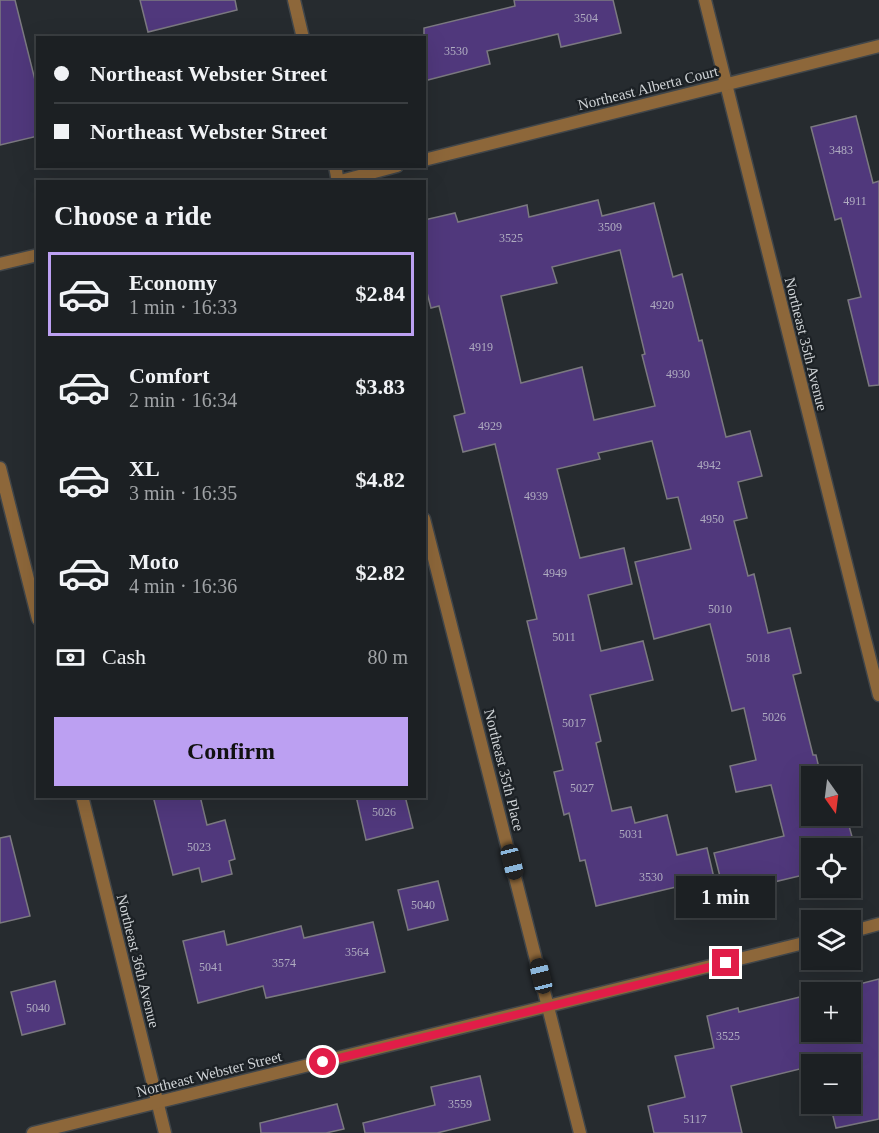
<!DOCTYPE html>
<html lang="en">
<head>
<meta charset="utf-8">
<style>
	:root { --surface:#1c2023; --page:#292d30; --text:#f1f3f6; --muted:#a0a3a6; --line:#3a3e41; --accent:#bca0f2 }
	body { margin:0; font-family:"Times New Roman",serif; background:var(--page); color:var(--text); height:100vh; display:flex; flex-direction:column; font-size:22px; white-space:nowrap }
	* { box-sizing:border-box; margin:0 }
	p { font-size:20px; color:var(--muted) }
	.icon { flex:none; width:33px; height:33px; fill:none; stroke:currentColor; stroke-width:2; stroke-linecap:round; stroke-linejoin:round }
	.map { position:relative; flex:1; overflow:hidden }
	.details { position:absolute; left:36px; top:180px; width:390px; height:618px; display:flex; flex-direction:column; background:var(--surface); border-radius:0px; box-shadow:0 6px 24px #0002,0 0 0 2px var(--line) }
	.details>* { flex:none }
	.banner { position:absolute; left:36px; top:36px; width:390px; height:132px; border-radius:0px; box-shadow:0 6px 24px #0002,0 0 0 2px var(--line); display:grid; align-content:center; height:132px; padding:0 18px; background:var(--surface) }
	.needle { width:39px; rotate:166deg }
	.tools { position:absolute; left:801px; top:766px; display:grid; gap:12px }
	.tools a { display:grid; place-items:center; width:60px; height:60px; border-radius:0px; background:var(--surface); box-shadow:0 6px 24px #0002,0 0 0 2px var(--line); font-size:30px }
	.end { position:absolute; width:27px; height:27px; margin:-14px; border:8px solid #e11d48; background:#fff; box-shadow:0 0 0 3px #fff }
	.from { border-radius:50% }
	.bubble { position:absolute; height:42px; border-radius:0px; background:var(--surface); box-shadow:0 6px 24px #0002,0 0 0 2px var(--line); font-size:20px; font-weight:700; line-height:42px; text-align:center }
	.car { position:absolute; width:18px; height:36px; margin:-18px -9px; border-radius:8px; box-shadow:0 0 4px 2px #0007; background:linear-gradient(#222 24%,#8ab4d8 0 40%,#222 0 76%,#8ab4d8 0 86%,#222 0) }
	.banner b { display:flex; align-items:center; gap:21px; height:57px; font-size:22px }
	.banner b+b { border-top:2px solid var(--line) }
	.banner i { width:15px; height:15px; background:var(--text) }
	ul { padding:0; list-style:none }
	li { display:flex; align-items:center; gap:18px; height:84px; margin:0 12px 9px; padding:0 6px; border:3px solid transparent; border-radius:0px }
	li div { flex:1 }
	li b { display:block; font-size:22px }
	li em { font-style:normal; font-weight:700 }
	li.active { border-color:var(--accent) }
	li>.icon { width:54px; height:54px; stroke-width:1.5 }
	h2 { padding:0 18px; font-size:27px; line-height:72px }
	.pay { display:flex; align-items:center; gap:15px; height:66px; padding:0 18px; font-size:22px }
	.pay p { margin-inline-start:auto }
	.cta { display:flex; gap:12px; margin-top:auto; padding:12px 18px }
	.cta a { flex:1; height:69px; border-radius:0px; background:var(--accent); color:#111; font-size:24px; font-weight:700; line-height:69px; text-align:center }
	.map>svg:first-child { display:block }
	.building { fill:#50387c; stroke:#7b7980; stroke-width:1.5; fill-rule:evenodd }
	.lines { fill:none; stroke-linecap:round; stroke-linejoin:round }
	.street-casing { stroke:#41464a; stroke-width:15 }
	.street { stroke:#8d673a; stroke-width:12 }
	.route { stroke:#e11d48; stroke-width:8 }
	.labels { text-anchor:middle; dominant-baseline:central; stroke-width:4.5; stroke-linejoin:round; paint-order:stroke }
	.number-label { font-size:12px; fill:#afacc0 }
	.street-label { font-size:15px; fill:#cfd3d6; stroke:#1c2125 }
</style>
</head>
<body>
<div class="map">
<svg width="879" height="1133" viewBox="0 0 879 1133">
	<rect width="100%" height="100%" fill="#262b2f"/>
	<g class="building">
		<polygon points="0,0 15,0 38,92 38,136 0,145"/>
		<polygon points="140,0 235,0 237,10 148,32"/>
		<polygon points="514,0 613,0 621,33 561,47 558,34 487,51 490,64 424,81 424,28 515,6"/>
		<polygon points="856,116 873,183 879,181 879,385 869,386 848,300 861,297 841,218 835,220 811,127"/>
		<path d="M598,200L602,216L654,203L673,277L682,274L699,341L702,340L726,437L750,431L762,476L738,482L747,518L734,521L748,576L754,574L768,633L790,628L801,673L793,675L813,755H816L821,777H812V816H831L833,826L848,822L862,874L850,877V849H812V873L753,887L755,897L727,904L714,853L784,836L771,785L736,792L730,766L756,760L744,708L732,711L710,624L654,639L635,562L691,549L678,497L667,499L652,441L598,453L600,459L557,469L580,558L624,548L632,584L588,595L601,651L643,641L653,680L590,695L601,741L596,743L612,811L631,807L635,823L667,815L677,855L707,848L714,878L596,906L585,860L580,861L569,813L564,815L554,772L563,770L527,621L537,619L495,444L463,452L454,416L465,413L439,306L431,308L424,281V220L455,213L458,222L527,205L529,217ZM620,250L645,354L642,355L655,406L594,420L582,367L521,383L501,296L557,283L552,267Z"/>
		<polygon points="153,796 200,796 207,825 225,820 235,859 229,861 232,874 202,882 199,868 173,875"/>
		<polygon points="356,796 405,796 413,828 366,840"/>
		<polygon points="10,836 30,916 0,923 0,838"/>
		<polygon points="438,881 448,920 408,930 398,890"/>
		<polygon points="373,922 385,972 266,998 263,986 198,1003 183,941 224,931 227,945 301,926 304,938"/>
		<polygon points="879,979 879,1119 836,1128 830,1104 850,1104 850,1065 820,1064 731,1086 742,1133 654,1133 648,1106 685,1097 675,1056 714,1048 707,1016 738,1008 739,1012 812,994 812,1032 850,1032 850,993 824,993"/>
		<polygon points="55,981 65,1024 22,1035 11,992"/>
		<polygon points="480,1076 490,1120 437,1133 365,1133 363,1123 435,1105 431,1087"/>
		<polygon points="337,1104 344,1129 326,1133 261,1133 260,1123"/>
	</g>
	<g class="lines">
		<defs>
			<g id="street">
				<polyline points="294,0 303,38"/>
				<polyline points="705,0 879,695"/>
				<polyline points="424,160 879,46"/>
				<polyline points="335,166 338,182"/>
				<polyline points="337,182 397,166"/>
				<polyline points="0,264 38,255"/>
				<polyline points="0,468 38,619"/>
				<polyline points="424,519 580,1133"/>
				<polyline points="82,796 165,1133"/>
				<polyline points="850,932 879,924"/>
				<polyline points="33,1133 812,941"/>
			</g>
		</defs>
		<use href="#street" class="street-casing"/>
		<use href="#street" class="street"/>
	</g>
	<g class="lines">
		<polyline class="route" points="323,1062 726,963"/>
	</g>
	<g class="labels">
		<g class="number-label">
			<text x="586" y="18">3504</text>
			<text x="456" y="51">3530</text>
			<text x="841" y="150">3483</text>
			<text x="855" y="201">4911</text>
			<text x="610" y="227">3509</text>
			<text x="511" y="238">3525</text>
			<text x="662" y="305">4920</text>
			<text x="481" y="347">4919</text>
			<text x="678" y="374">4930</text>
			<text x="490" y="426">4929</text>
			<text x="709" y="465">4942</text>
			<text x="536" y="496">4939</text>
			<text x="712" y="519">4950</text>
			<text x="555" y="573">4949</text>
			<text x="720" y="609">5010</text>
			<text x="564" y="637">5011</text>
			<text x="758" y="658">5018</text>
			<text x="774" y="717">5026</text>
			<text x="574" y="723">5017</text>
			<text x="582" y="788">5027</text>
			<text x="384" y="812">5026</text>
			<text x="631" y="834">5031</text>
			<text x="199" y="847">5023</text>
			<text x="651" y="877">3530</text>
			<text x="423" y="905">5040</text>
			<text x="357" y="952">3564</text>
			<text x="284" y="963">3574</text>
			<text x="211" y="967">5041</text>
			<text x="38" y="1008">5040</text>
			<text x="728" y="1036">3525</text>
			<text x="460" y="1104">3559</text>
			<text x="695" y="1119">5117</text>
		</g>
		<g class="street-label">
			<text transform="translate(648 88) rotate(-14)">Northeast Alberta Court</text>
			<text transform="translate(806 344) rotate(76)">Northeast 35th Avenue</text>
			<text transform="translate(504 770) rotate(76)">Northeast 35th Place</text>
			<text transform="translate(138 961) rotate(76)">Northeast 36th Avenue</text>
			<text transform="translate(209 1074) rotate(-14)">Northeast Webster Street</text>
		</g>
	</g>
</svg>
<div class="tools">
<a><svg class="needle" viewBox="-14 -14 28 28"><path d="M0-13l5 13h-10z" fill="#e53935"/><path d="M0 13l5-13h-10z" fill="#a0a3a6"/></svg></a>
<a><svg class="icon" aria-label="locate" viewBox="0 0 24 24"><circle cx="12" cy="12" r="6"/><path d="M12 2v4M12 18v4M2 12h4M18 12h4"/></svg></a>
<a><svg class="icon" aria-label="layers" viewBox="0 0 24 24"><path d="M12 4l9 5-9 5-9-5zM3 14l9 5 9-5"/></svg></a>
<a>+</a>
<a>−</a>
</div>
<i class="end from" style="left:323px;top:1062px"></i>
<i class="end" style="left:726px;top:963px"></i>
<div class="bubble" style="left:676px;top:876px;width:99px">1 min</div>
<i class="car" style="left:512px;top:862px;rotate:166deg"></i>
<i class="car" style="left:541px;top:976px;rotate:346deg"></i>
<div class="banner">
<b><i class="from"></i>Northeast Webster Street</b>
<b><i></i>Northeast Webster Street</b>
</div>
<section class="details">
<h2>Choose a ride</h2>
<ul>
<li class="active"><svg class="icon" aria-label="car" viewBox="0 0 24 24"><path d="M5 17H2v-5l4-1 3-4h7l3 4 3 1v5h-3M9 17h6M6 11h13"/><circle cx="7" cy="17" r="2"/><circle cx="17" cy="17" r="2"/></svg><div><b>Economy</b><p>1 min · 16:33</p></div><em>$2.84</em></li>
<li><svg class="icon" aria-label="car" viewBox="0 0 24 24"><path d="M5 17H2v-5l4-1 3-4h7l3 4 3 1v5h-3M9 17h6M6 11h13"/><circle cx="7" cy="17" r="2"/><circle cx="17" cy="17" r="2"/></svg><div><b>Comfort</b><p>2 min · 16:34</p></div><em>$3.83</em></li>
<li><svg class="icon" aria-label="car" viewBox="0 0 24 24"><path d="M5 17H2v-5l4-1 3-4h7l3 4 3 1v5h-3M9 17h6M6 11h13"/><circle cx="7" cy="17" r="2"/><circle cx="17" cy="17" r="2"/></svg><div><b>XL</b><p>3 min · 16:35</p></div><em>$4.82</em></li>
<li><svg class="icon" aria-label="car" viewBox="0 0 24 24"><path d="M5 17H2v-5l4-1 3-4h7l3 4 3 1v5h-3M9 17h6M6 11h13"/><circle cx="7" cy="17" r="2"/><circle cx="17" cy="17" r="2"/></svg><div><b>Moto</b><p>4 min · 16:36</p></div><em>$2.82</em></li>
</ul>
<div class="pay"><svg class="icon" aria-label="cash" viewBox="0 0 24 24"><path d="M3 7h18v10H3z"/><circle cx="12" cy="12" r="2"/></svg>Cash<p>80 m</p></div>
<div class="cta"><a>Confirm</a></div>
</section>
</div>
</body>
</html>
